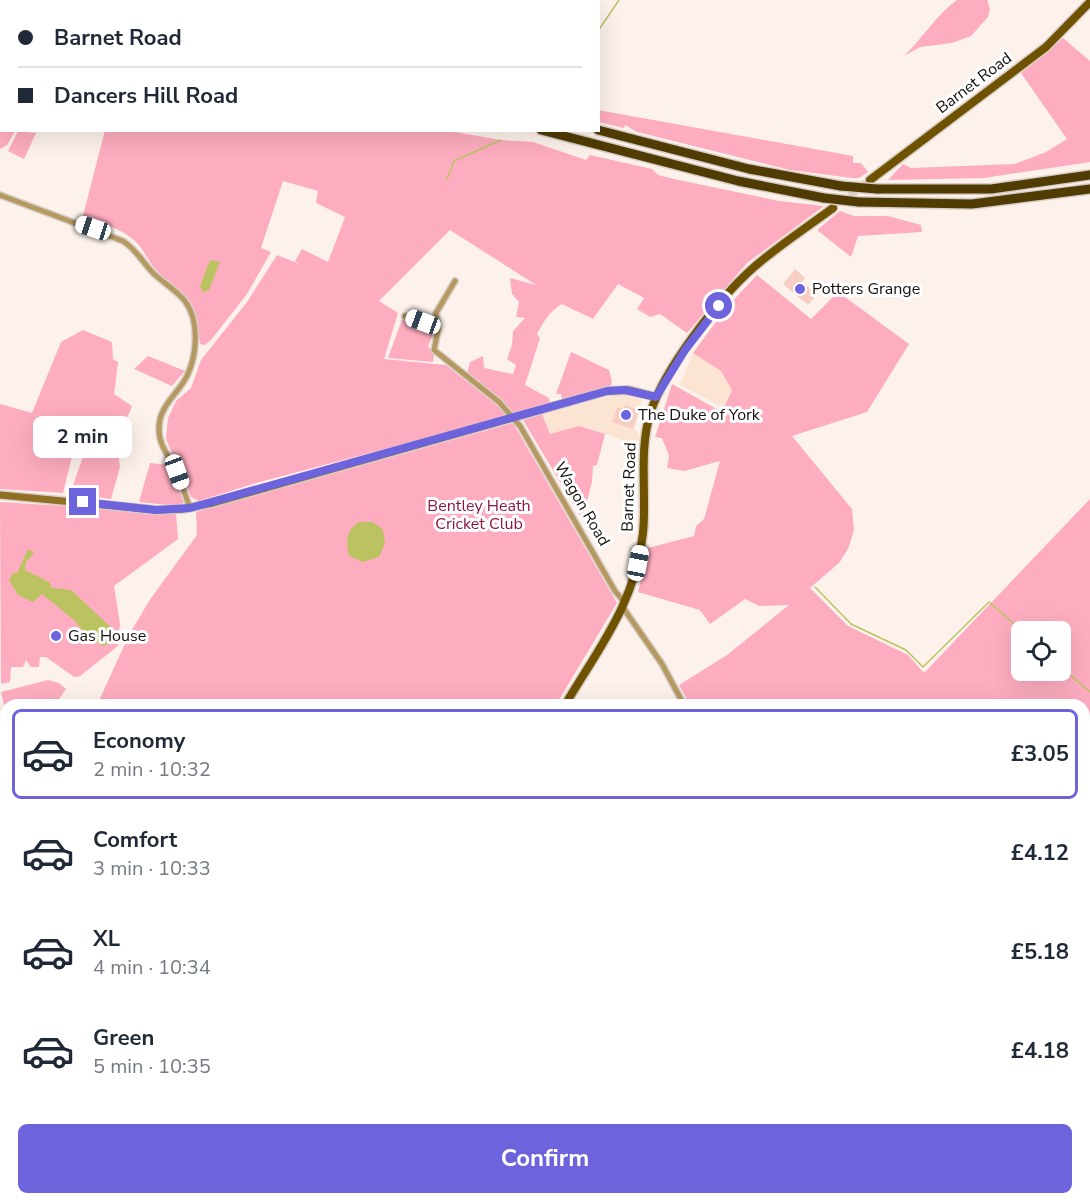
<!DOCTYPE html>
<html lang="en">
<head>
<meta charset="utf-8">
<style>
	:root { --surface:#fff; --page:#f6f6f7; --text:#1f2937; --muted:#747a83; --line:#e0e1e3; --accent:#6c63dd }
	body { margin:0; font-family:"Nunito Sans",sans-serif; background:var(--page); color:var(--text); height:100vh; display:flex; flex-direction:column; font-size:22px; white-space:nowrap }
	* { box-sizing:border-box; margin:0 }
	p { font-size:20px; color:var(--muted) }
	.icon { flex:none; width:33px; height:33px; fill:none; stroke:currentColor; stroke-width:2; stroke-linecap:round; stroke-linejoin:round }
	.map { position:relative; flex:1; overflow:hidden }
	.panel { position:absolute; left:0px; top:699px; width:1090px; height:506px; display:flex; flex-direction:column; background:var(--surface); border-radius:18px 18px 0 0; box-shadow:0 6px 24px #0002 }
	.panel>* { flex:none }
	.banner { position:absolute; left:0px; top:0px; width:600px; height:132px; box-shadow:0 6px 24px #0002; display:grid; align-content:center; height:132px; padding:0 18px; background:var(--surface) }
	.fabs { position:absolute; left:1011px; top:621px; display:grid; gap:12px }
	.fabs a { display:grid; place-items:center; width:60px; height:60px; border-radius:9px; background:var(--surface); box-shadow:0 6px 24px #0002; font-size:30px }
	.end { position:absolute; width:27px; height:27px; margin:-14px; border:8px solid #6c63dd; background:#fff; box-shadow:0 0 0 3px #fff }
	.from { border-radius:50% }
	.bubble { position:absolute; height:42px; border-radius:9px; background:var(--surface); box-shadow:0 6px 24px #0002; font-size:20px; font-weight:700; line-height:42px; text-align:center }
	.car { position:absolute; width:18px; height:36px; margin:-18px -9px; border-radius:8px; box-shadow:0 0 4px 2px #0007; background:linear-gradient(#fff 24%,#345 0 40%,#fff 0 76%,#345 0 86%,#fff 0) }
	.banner b { display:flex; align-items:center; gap:21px; height:57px; font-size:22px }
	.banner b+b { border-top:2px solid var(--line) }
	.banner i { width:15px; height:15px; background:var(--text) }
	ul { padding:10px 0 0; list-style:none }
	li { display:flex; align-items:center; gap:18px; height:90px; margin:0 12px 9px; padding:0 6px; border:3px solid transparent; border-radius:9px }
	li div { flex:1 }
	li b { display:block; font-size:22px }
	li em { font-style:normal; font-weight:700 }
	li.current { border-color:var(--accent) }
	li>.icon { width:54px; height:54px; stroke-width:1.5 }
	.cta { display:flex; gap:12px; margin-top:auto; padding:12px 18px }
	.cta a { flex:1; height:69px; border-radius:9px; background:var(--accent); color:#fff; font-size:24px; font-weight:700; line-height:69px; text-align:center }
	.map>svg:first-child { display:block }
	.built { fill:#fce4d2 }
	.green { fill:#feadc0; fill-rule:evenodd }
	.water { fill:#bbc361 }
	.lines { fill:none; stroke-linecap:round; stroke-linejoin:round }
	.stream { stroke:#bbc361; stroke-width:1.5 }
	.building { fill:#f7cdc4 }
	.primary-tunnel { stroke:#dad0c9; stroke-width:8; stroke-dasharray:8 4; stroke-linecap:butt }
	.street-casing { stroke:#d8cec7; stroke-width:8 }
	.secondary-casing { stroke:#d8cec7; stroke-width:10 }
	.primary-casing { stroke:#d8cec7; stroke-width:11 }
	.highway-casing { stroke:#d8cec7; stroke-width:12 }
	.street { stroke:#b49a60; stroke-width:5 }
	.secondary { stroke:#8e6f23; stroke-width:7 }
	.primary { stroke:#6e5200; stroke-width:8 }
	.highway { stroke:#503b03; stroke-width:9 }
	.highway-bridge-casing { stroke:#d8cec7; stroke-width:12; stroke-linecap:butt }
	.highway-bridge { stroke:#503b03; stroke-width:9 }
	.route { stroke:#6c63dd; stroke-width:8 }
	.poi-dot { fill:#6c63dd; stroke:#fff; stroke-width:2 }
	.labels { text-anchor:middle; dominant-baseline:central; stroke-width:6; stroke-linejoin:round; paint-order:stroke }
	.street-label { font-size:16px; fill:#150f0b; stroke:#fff }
	.poi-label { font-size:16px; fill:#150f0b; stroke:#fff; text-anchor:start }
	.park-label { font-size:16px; fill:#8b1644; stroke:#fff }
</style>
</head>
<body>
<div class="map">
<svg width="1090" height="1204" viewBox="0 0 1090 1204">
	<rect width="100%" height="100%" fill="#fdf2eb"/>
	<g class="built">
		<polygon points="693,353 721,371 733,390 724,408 680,385"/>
		<polygon points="623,393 643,398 634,428 638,432 639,446 591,429 550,435 542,414"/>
	</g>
	<g class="green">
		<path d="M957,0H987L990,9L988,17L971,36L952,43L920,47L904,56C923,38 936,15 957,0Z"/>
		<polygon points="0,19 2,130 15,131 7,145 0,149"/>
		<polygon points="1063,38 1090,61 1090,162 984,178 888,180 903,164 911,168 1015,164 1046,152 1067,139 1021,73"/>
		<polygon points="598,110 853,156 853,163 861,163 868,172 859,178 852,178 790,170 637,132 625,125 624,128 599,122"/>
		<path d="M105,130L449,131L501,140L533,142L586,160L590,155L652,169L658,175L674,179L779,201L824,206L747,263L687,333L660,314L650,317L637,309L644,298L618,284L593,319L562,304C549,312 544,321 537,334L540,338L525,385L549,398L550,405L516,415L467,374L470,362L483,356L484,368L513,374L516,365L507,359L512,345L513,331L525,318L516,317L519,302L512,294L510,278L536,285L450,230L379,301L398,313L384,359L446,365L502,409L506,417L256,483L199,501L191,497L166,439L168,418L176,401L191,388L201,360L247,302L277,255L300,264L295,261L302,249L328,262L345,217L316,203L318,191L283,181L261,248L271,252L247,294L211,340L205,345L200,344C196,296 186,302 157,271C149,263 145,252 138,244C124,229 102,223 83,216Z"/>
		<polygon points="18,131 36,133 24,159 8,151"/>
		<polygon points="840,211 854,216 888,216 921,225 922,232 858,236 851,257 817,230"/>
		<path d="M757,275L811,319L838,292L909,344L867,412L792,436L852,509L854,530L848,549L839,563L810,588L848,626L908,655L924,673L1090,499V1204H1076L1070,1199L1084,1198V705H690L679,685L727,655L789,605L759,606L745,599L710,624L700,610L638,592L648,548L694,536L696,526L704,519L720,461L684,471L667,468L669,456L662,438L655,437L672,384L722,412L732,390L721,371L693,353L727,307ZM1022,632H1060V670H1022Z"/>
		<polygon points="403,317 434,327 435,331 428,346 434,355 433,362 388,358"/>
		<polygon points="83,330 112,342 113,359 118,362 114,394 132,406 117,442 120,467 111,499 70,494 88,442 97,444 99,437 70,428 67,437 76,440 63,493 0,489 0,404 32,413 61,342"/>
		<polygon points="571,352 609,370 612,382 610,387 557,403 562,400 561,394 556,394"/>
		<polygon points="148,356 185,371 172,386 134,369"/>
		<polygon points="542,414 550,434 579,426 605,434 597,465 593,466 592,482 582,519 523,420"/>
		<polygon points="513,423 617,603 556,705 97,705 129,635 149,601 197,535 196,512"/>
		<polygon points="150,463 170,465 184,503 177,506 139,502"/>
		<polygon points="0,502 176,513 178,539 114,586 120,624 118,646 80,676 74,677 46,657 40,657 39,667 31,667 26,660 23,667 11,667 10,682 1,684"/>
		<polygon points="48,680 59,683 66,689 55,705 6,705 6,713 1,692"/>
		<polygon points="6,743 6,891 0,888 0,744"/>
		<polygon points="6,896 6,1188 0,1202 0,902 3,903"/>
		<polygon points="110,1198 112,1204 24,1203 25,1199"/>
		<polygon points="251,1199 250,1204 129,1204 124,1199"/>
		<polygon points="259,1199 259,1198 319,1199 315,1204 259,1204"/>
		<polygon points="619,1199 630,1204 400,1204 389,1199"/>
		<polygon points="699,1199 699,1198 811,1199 808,1204 696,1204"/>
		<polygon points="818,1199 1046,1198 1053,1204 815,1204"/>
	</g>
	<g class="water">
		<polygon points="210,260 220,262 209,290 203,292 200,286"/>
		<path d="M359,522H373L383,530L385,543L379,557L363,562L349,556C346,540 345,532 359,522Z"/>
		<polygon points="28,549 34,553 26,562 25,570 49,582 52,588 71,590 117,633 112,642 103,646 88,637 74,620 42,594 33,602 18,595 9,580 13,573 17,573"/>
	</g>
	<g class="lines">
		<g class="stream">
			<polyline points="598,31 619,0"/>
			<polyline points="447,179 454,161 501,140"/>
			<polyline points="815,587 851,624 906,650 923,667 989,602 1023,632"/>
			<polyline points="1060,666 1090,692"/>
		</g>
	</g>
	<g class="building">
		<polygon points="795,269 805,278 802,282 817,294 808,305 783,284"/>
		<polygon points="625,405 639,410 633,429 612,422 617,407 624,409"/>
	</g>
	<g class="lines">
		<polyline class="primary-tunnel" points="840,202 870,180"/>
		<defs>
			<g id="street">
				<path d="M0,195L123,241C137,250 143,263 154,274C164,283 177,291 185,301C200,321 197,355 187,376C178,394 159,406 159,428C158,446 171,458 178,474C182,485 186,497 190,508"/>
				<polyline points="455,281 436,313 438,330 434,350 499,402 520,426 615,591 625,603"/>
				<polyline points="405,316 423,322 436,322"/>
				<polyline points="624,609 662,664 684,705"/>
				<polyline points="1060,1198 1066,1204"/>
			</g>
			<polyline id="secondary" points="0,495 156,510 183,509 213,503 607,391 629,390 656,397"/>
			<g id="primary">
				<polyline points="870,180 1046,47 1090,2"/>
				<path d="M565,705C600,646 635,604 643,533C647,494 638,450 651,411C665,368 719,298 753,268C778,246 806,228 833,208"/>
				<polyline points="321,1204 324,1198"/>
			</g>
			<g id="highway">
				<polyline points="38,0 44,2"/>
				<polyline points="95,0 101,2"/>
				<polyline points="541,130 738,181 824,198"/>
				<polyline points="598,130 749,169 841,186"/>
				<polyline points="877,189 991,189 1090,175"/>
				<polyline points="859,202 972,204 1090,189"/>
			</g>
		</defs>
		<use href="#street" class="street-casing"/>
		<use href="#secondary" class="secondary-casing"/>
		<use href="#primary" class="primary-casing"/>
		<use href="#highway" class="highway-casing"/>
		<use href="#street" class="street"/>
		<use href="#secondary" class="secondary"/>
		<use href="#primary" class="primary"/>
		<use href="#highway" class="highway"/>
		<defs>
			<g id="highway-bridge">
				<polyline points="841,186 877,189"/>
				<polyline points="824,198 859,202"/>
			</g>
		</defs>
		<use href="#highway-bridge" class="highway-bridge-casing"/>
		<use href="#highway-bridge" class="highway-bridge"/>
	</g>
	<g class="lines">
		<polyline class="route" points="83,502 156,510 190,508 607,391 625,390 656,397 685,350 719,306"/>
	</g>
	<g class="poi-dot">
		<circle cx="800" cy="289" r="6"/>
		<circle cx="626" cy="415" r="6"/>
		<circle cx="56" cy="636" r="6"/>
	</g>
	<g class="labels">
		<g class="street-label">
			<text transform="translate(974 83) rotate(-37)">Barnet Road</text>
			<text transform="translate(629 487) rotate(-88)">Barnet Road</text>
			<text transform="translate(582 504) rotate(60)">Wagon Road</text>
		</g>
		<g class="poi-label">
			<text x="812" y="289">Potters Grange</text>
			<text x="638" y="415">The Duke of York</text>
			<text x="68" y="636">Gas House</text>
		</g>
		<g class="park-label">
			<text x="479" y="506">Bentley Heath<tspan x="479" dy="18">Cricket Club</tspan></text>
		</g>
	</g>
</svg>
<div class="fabs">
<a><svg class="icon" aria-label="locate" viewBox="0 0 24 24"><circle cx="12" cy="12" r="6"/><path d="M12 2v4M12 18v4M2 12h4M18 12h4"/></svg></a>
</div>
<i class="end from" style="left:719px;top:306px"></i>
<i class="end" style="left:83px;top:502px"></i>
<div class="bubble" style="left:33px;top:416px;width:99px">2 min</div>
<i class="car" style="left:93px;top:228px;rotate:288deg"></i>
<i class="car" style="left:423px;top:322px;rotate:290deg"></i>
<i class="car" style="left:177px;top:472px;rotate:160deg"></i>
<i class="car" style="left:638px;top:563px;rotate:11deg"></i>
<div class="banner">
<b><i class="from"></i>Barnet Road</b>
<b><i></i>Dancers Hill Road</b>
</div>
<section class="panel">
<ul>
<li class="current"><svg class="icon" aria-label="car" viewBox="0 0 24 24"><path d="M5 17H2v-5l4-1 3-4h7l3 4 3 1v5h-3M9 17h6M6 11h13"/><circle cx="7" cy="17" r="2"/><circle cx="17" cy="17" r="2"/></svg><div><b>Economy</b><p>2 min · 10:32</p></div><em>£3.05</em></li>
<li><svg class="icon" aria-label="car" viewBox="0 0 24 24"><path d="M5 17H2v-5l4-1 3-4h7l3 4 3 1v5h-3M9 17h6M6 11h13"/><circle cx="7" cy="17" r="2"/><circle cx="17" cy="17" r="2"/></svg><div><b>Comfort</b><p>3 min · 10:33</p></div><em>£4.12</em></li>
<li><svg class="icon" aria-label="car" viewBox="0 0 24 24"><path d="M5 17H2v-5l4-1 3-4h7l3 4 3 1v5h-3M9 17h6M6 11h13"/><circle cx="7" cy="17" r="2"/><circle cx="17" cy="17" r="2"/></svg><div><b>XL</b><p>4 min · 10:34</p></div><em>£5.18</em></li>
<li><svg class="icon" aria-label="car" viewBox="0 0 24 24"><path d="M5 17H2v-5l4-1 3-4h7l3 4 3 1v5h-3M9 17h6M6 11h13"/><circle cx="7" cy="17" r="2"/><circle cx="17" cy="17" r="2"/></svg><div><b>Green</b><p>5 min · 10:35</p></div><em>£4.18</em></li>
</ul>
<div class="cta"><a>Confirm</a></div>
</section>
</div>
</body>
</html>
